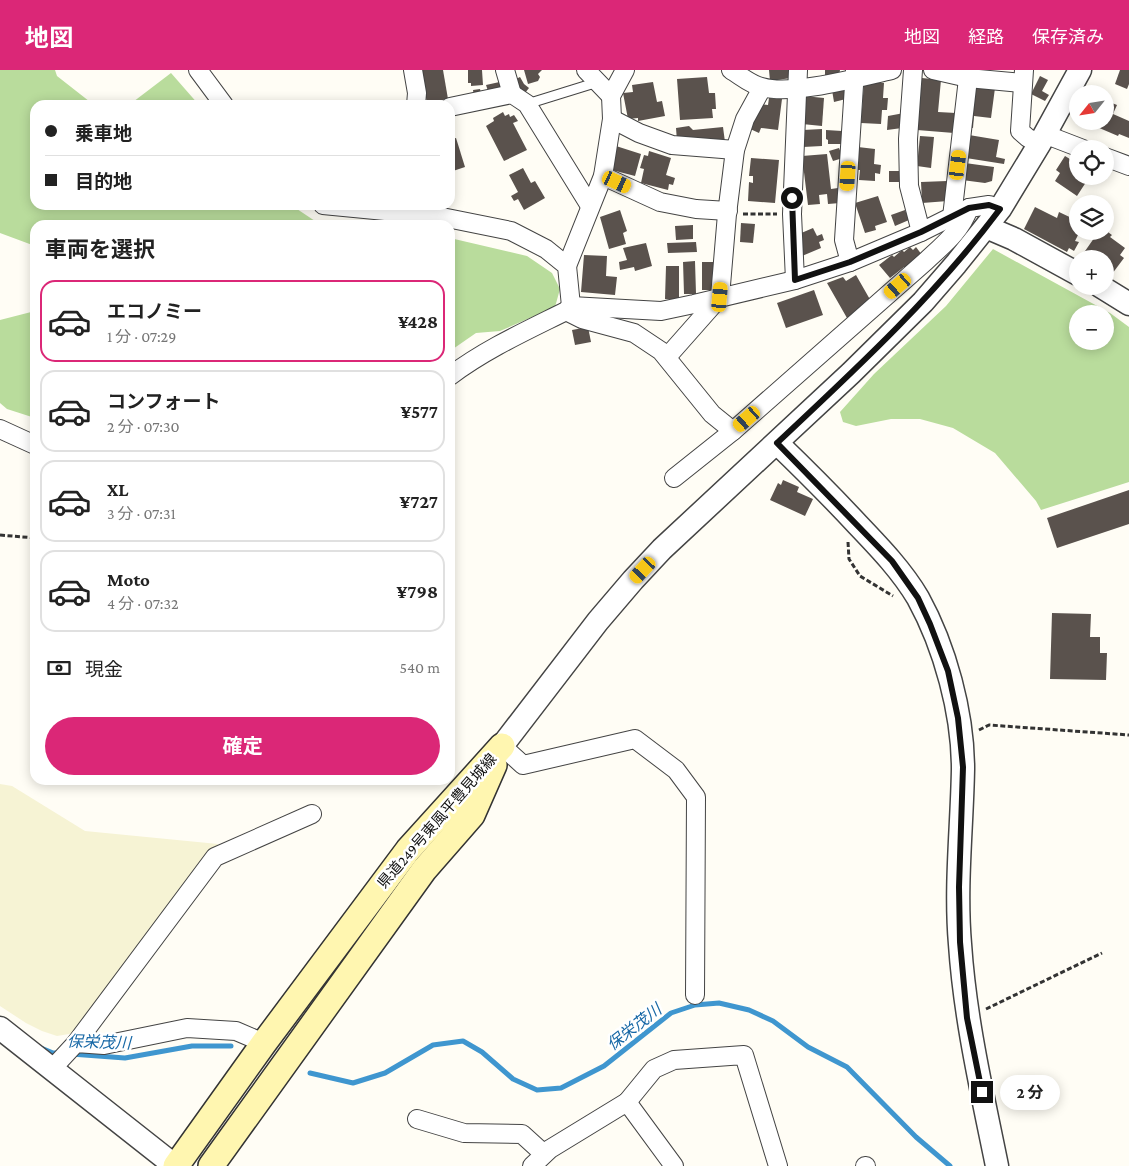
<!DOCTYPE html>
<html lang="ja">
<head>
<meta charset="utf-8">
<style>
	:root { --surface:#fff; --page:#f2f2f2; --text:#222; --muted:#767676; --line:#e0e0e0; --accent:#db2777 }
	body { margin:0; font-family:"Crimson Pro","Noto Sans JP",serif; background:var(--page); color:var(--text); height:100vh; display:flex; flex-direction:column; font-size:19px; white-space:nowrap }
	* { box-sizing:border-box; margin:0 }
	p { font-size:16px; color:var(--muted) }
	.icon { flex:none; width:28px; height:28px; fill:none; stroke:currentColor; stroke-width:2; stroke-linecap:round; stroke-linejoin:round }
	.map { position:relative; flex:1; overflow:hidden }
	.side { position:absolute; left:30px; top:150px; width:425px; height:565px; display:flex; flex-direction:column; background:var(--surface); border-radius:15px; box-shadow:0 2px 12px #0003 }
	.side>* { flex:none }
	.top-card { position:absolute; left:30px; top:30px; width:425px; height:110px; border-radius:15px; box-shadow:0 2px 12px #0003; display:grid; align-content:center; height:110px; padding:0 15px; background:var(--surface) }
	.needle { width:32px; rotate:240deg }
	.buttons { position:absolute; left:1069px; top:15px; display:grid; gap:10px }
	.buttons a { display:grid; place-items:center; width:45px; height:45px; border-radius:50%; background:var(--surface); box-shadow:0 2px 12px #0003; font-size:25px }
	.end { position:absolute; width:22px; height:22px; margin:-11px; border:6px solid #111; background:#fff; box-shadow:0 0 0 2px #fff }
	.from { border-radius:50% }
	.bubble { position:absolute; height:35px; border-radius:18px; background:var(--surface); box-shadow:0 2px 12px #0003; font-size:16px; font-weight:700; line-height:35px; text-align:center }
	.car { position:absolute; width:15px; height:30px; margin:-15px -8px; border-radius:6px; box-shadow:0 0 4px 1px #0007; background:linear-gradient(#f5c518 24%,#345 0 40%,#f5c518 0 76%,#345 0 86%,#f5c518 0) }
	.top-card b { display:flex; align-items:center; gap:18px; height:48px; font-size:19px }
	.top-card b+b { border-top:1px solid var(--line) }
	.top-card i { width:12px; height:12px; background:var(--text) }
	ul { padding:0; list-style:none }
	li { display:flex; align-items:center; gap:15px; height:82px; margin:0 10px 8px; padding:0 5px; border:2px solid var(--line); border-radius:15px }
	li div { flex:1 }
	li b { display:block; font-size:19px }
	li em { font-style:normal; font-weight:700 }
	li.selected { border-color:var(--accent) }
	li>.icon { width:45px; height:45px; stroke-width:1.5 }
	h2 { padding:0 15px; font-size:22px; line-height:60px }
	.pay { display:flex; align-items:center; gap:12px; height:55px; padding:0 15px; font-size:19px }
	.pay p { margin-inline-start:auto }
	.action { display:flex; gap:10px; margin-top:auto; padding:10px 15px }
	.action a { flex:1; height:58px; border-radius:30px; background:var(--accent); color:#fff; font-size:20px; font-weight:700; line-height:58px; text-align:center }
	header { display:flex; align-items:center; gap:30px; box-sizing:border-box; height:70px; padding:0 25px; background:var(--accent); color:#fff }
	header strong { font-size:24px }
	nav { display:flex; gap:28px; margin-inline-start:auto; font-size:18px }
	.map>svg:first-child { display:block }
	.farmland { fill:#f6f3d4 }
	.forest { fill:#b9dc9c; fill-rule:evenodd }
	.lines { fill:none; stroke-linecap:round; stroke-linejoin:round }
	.stream { stroke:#3f96cf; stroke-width:5 }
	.building { fill:#5a524d }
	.service-casing { stroke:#444; stroke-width:11 }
	.minor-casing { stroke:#444; stroke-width:20 }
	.tertiary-casing { stroke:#444; stroke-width:25 }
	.secondary-casing { stroke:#333; stroke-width:28 }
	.path { stroke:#333; stroke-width:3; stroke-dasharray:5 2.5; stroke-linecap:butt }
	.service { stroke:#fff; stroke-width:9 }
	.minor { stroke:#fff; stroke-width:18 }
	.tertiary { stroke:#fff; stroke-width:22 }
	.secondary { stroke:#fff6b0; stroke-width:25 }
	.route { stroke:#111; stroke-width:6 }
	.labels { text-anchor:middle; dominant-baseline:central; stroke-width:5; stroke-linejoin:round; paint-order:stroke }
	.street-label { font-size:15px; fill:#111; stroke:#fff }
	.water-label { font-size:16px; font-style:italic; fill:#1768a6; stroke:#fff }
</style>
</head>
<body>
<header>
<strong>地図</strong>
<nav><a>地図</a><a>経路</a><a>保存済み</a></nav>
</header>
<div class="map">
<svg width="1129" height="1096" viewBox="0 0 1129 1096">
	<rect width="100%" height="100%" fill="#fffdf5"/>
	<polygon class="farmland" points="0,714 12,716 85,761 218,774 77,961 69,964 57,966 42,961 26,953 0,936"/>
	<g class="forest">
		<polygon points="0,0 55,0 57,6 94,35 35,35 35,135 291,135 315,151 378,155 35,155 35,176 0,163"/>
		<polygon points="171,3 199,35 129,35"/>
		<polygon points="450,168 527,186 552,203 560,219 555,237 500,261 476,263 450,281"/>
		<path d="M993,179L1110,243L1129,257V412L1041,440L1036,431L995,383L953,358L920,349H891L856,356L843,352L840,342L874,304L946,236ZM1078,244H1105V271H1078Z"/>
		<polygon points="35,241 35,348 7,339 0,333 0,250"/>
	</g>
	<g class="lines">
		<g class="stream">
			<polyline points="41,978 53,983 60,983"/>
			<polyline points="71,984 125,988 192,976 231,976"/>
			<polyline points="310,1003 353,1013 385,1003 433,975 463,971 482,982 513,1009 537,1020 561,1018 604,996 671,943 695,935 719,933 749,940 773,951 808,977 847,997 916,1067 950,1096"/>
		</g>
	</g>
	<g class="building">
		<polygon points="421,0 443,0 448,29 427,33"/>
		<polygon points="468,0 482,0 483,15 471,16 471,13 468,13"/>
		<polygon points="524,0 542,0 538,4 540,7 538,11 528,14"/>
		<polygon points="769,0 790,0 791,8 770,11"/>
		<polygon points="825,0 840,0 839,5 825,7"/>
		<polygon points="1120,0 1129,0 1129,14 1127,19 1115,14"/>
		<polygon points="1040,6 1048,10 1042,21 1049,25 1045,31 1031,24"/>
		<polygon points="520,7 524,14 529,18 525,23 518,17 514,10"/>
		<polygon points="707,7 709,23 715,23 716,39 712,39 713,48 680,50 677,9"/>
		<polygon points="922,8 941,10 938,42 956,43 954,63 917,60"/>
		<polygon points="504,11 506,20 474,27 473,20 480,19 481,23 488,21 486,15"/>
		<polygon points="653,12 657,32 662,31 665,46 638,51 638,48 628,49 623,23 633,22 632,15"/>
		<polygon points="864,12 884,13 883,28 888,28 887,40 882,40 881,54 861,53"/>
		<polygon points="974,15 995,18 991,48 974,46 973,58 967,57"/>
		<polygon points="843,17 846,29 834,32 832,20"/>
		<polygon points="804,26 824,28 822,56 802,54"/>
		<polygon points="769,28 782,29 778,60 761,58 759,63 748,58 759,34 768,35"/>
		<polygon points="1107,31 1117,35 1113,44 1129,51 1129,68 1119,64 1118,66 1097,57 1098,51 1105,51 1105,35"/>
		<polygon points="503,42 505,46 509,44 510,47 514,45 518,51 513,53 527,80 504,91 486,56 494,51 493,48"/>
		<polygon points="904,43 902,58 887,60 888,46"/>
		<polygon points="689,56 693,60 723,57 725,72 677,71 676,58"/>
		<polygon points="822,59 822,76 803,77 803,60"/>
		<polygon points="826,60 842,61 842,74 828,74 828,70 826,69"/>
		<polygon points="969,65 999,70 996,87 1005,89 1004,94 966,88"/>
		<polygon points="920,66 934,67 931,98 917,96"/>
		<polygon points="456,68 465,97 450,102 450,69"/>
		<polygon points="616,76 641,84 635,106 612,100"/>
		<polygon points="858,77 875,79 874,94 881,95 880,104 875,103 875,111 859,110 860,100 856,100"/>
		<polygon points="839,78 843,88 833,91 829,81"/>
		<polygon points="649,81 671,88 666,105 675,108 673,115 669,114 668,120 641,113 644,99 640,98 644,85 648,86"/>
		<polygon points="827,84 831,119 838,118 840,133 828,134 827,124 819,125 820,134 808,135 802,86"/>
		<polygon points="1065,86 1078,94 1078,106 1090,106 1077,126 1055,111 1060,103 1056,100"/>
		<polygon points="751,88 779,90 775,133 748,131 749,112 753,113 753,106 749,106"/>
		<polygon points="965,93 994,97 992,111 985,113 962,110"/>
		<polygon points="523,98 531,113 535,111 545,128 524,140 518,129 514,131 511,126 518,122 509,105"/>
		<polygon points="889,101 903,101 904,112 889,112"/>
		<polygon points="947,111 948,131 922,133 921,112"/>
		<polygon points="878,126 887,152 875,156 876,160 865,163 855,133"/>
		<polygon points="1035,137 1057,148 1059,142 1078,151 1078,161 1080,161 1075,171 1079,172 1074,181 1069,178 1067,182 1024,159"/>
		<polygon points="620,140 627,161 623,163 626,174 609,179 600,147"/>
		<polygon points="905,140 909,150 895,156 891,145"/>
		<polygon points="741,153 755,154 753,173 740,172"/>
		<polygon points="693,155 693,169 676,170 675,156"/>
		<polygon points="813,158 817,166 822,164 824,170 819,172 821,178 802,186 797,174 802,172 799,164"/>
		<polygon points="1105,160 1112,165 1110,167 1125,178 1120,185 1124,188 1112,204 1105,199 1105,189 1090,189 1083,184 1099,161 1105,161"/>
		<polygon points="696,172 697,182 668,183 667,173"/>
		<polygon points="646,173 652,196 635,201 634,197 620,200 619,192 627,190 623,178"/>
		<polygon points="910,177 913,180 916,177 922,185 906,199 904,197 890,208 879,195 892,185 894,187 902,180 904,182"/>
		<polygon points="584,185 607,186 606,206 617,207 615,225 581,222"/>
		<polygon points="695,191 696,224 684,224 683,192"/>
		<rect x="702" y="192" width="13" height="28"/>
		<polygon points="666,196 679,196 679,230 665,229"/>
		<polygon points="856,205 872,233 847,248 827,213 843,207 846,211"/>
		<polygon points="814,220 823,245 786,258 777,233"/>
		<polygon points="588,257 591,272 575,275 572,260"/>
		<polygon points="783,410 799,417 797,422 813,429 805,446 770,430 778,413 781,415"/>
		<polygon points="1129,420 1129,454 1057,478 1047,448"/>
		<polygon points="1052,543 1091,544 1090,567 1100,567 1100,583 1107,583 1106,610 1050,609"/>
	</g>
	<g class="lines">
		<defs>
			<polyline id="service" points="527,34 598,12"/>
			<g id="minor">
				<polyline points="198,0 224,35"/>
				<polyline points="413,0 417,23 416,35"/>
				<polyline points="505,0 512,24"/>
				<polyline points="586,0 611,26"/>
				<path d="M731,0C741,6 751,15 762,17C792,26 860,7 892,0"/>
				<polyline points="913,0 908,69 909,116 921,162"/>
				<polyline points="933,0 968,8 1022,13"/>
				<polyline points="1024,0 1020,61 1028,68 1040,73"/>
				<polyline points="450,37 512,24 527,34 590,136"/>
				<polyline points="612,49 639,63 672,75 735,80"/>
				<polyline points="1044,64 1083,79"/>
				<polyline points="1105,87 1129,96"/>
				<polyline points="603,106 660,132 696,139 728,141"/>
				<polyline points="323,135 437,146 511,161 546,179 567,196 571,236"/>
				<polyline points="952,147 969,0"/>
				<polyline points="850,192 844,170 855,0"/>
				<polyline points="567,196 603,106 612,49 611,26 625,0"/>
				<polyline points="795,210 792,144 798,0"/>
				<polyline points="566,241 582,249 634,263 661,281 712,344 733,361"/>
				<polyline points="667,287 720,227 727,144 735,80 745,49 762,18"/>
				<path d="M450,306C486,279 526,261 566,241L571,236L661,241L694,234L795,210L850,192L921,162L969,138L989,135L1000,139"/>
				<polyline points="0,359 35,375"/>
				<path d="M674,408L733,361L926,191C943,175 961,161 969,138"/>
				<polyline points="502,676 523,695 635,669 676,700 696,727 695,925"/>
				<polyline points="76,973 215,787 312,744"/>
				<polyline points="51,1000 76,973 104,975 187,958 236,961 264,973"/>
				<polyline points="627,1032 654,999 674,990 744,985 778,1096"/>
				<polyline points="417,1049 464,1063 522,1064 544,1084"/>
				<polyline points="532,1096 550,1079 627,1032 674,1096"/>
				<polyline points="865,1096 866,1096"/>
			</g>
			<g id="tertiary">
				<polyline points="986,157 1014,169 1078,204"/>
				<polyline points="1100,216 1129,234"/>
				<path d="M777,373C805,400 832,427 858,455C880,478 902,501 918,528C945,577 963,643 963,699C962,757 955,816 960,874C965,949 982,1022 997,1096"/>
				<polyline points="502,676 598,551 633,510 662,479 851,303 923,232 956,194 1000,139 1040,73 1080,0"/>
				<polyline points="0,958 175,1096"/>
			</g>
			<g id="secondary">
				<polyline points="176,1096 264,973 408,780 502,676"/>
				<polyline points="211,1096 424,800 472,745 494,695"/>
			</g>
		</defs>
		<use href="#service" class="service-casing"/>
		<use href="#minor" class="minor-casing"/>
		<use href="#tertiary" class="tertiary-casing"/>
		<use href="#secondary" class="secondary-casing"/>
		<g class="path">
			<polyline points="743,144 777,144"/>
			<polyline points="0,465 35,468"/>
			<polyline points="848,472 849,489 860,506 893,526"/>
			<polyline points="979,660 989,655 1129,665"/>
			<polyline points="986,939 1102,883"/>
		</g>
		<use href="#service" class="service"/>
		<use href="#minor" class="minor"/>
		<use href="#tertiary" class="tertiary"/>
		<use href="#secondary" class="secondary"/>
	</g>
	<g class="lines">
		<path class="route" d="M792,128L795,210L850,192L921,162L969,138L989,135L1000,139C935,226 856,299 777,373L892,491L918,528L930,554L948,601L958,648L963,697L959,817L960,872L967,948L982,1022"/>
	</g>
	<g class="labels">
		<g class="street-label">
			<text transform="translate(437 751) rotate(-49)">県道249号東風平豊見城線</text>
		</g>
		<g class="water-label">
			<text transform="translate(634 957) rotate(-38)">保栄茂川</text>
			<text transform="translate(99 972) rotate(2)">保栄茂川</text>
		</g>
	</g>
</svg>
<div class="buttons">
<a><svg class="needle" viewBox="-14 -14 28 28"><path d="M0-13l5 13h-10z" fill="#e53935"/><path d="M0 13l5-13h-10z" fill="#767676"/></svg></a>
<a><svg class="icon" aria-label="locate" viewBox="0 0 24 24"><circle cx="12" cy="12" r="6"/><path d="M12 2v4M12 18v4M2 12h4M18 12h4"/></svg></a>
<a><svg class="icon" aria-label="layers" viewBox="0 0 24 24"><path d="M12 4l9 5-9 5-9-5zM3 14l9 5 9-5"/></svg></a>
<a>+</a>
<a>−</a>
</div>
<i class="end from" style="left:792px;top:128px"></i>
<i class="end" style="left:982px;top:1022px"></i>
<div class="bubble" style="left:1000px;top:1005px;width:60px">2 分</div>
<i class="car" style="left:958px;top:95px;rotate:7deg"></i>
<i class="car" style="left:848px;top:106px;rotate:184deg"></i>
<i class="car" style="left:617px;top:112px;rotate:115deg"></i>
<i class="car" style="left:898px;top:216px;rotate:229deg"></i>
<i class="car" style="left:720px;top:227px;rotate:5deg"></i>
<i class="car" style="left:747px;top:349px;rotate:229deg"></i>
<i class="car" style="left:643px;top:500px;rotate:223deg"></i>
<div class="top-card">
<b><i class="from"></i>乗車地</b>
<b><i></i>目的地</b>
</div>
<section class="side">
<h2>車両を選択</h2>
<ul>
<li class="selected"><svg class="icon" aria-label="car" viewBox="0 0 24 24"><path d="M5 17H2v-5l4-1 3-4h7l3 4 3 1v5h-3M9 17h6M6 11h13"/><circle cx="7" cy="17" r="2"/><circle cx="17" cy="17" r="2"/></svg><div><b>エコノミー</b><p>1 分 · 07:29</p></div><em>¥428</em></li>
<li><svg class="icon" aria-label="car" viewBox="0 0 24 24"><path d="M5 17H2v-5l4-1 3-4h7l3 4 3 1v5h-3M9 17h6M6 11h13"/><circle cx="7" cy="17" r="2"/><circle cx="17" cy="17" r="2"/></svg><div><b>コンフォート</b><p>2 分 · 07:30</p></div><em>¥577</em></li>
<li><svg class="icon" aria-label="car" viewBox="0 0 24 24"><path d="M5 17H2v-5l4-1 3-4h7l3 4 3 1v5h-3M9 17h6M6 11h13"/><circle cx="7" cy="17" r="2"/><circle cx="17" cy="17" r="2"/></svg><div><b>XL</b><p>3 分 · 07:31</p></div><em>¥727</em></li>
<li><svg class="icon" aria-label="car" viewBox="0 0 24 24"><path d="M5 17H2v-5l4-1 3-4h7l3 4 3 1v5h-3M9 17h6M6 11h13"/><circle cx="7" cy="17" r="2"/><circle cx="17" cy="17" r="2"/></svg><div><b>Moto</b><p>4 分 · 07:32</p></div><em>¥798</em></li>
</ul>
<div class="pay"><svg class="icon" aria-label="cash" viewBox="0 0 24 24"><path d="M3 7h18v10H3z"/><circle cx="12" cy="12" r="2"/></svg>現金<p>540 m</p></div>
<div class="action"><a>確定</a></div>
</section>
</div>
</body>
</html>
